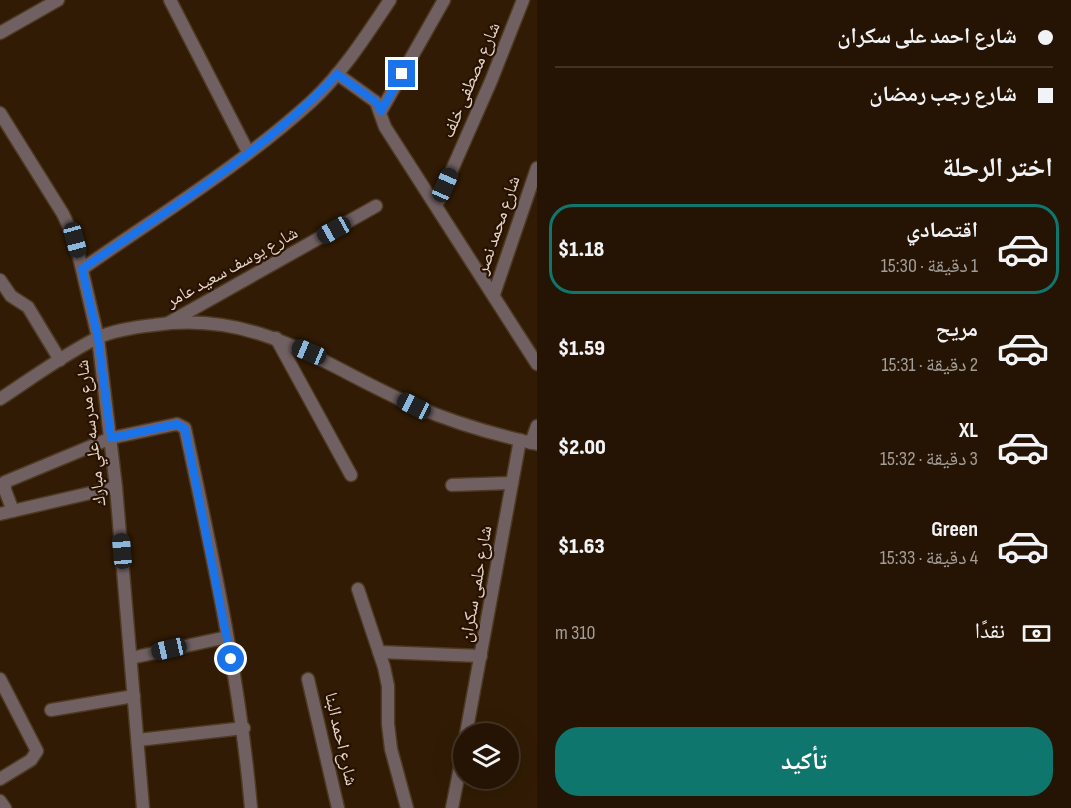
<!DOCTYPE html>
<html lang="ar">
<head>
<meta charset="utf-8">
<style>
	:root { --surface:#251403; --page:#2d1d0d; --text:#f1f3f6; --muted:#a39e9a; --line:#423325; --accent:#0f766e }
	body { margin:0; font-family:"Sofia Sans Condensed","Noto Naskh Arabic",sans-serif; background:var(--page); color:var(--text); direction:rtl; height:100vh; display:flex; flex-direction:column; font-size:22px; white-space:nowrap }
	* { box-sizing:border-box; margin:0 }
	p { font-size:20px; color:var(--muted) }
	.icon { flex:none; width:33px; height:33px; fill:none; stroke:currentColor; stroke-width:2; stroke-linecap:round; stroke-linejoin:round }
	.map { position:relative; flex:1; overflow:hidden; direction:ltr }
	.drawer { display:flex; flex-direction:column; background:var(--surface); width:534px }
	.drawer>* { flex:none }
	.top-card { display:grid; align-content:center; height:132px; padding:0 18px; background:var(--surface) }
	.controls { position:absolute; left:453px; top:723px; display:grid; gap:12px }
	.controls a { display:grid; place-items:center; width:66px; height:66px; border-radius:50%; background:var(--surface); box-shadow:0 6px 24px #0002,0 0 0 2px var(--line); font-size:30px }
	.end { position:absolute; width:27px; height:27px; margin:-14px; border:8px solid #1a73e8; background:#fff; box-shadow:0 0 0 3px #fff }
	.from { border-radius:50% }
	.car { position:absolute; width:18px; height:36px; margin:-18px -9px; border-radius:8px; box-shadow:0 0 4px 2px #0007; background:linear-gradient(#222 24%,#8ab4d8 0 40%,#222 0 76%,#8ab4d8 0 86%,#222 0) }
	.top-card b { display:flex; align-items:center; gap:21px; height:57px; font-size:22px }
	.top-card b+b { border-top:2px solid var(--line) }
	.top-card i { width:15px; height:15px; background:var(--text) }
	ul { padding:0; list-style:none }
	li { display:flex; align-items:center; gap:18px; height:90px; margin:0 12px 9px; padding:0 6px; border:3px solid transparent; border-radius:24px }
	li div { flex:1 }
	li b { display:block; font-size:22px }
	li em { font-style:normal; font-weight:800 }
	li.selected { border-color:var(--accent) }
	li>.icon { width:54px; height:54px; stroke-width:1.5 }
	h2 { padding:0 18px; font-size:27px; line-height:72px }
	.pay { display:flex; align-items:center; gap:15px; height:66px; padding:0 18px; font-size:22px }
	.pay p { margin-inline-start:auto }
	.action { display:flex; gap:12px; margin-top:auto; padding:12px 18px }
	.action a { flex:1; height:69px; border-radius:24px; background:var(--accent); color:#fff; font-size:24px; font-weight:800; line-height:69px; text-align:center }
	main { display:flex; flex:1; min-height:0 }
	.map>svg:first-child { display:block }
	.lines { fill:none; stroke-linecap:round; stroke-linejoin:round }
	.street-casing { stroke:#4e3923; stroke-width:15 }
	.street { stroke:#716062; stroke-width:12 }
	.route { stroke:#1a73e8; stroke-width:8 }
	.labels { text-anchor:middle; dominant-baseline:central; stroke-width:4.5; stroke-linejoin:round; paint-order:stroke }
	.street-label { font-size:18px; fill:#e5d5c8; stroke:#271100 }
</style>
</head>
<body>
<main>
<section class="drawer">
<div class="top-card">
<b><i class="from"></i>شارع احمد على سكران</b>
<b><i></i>شارع رجب رمضان</b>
</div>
<h2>اختر الرحلة</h2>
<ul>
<li class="selected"><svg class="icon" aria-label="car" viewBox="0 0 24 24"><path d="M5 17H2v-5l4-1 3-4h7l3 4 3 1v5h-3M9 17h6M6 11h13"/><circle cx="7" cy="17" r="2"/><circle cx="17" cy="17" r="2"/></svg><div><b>اقتصادي</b><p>1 دقيقة · 15:30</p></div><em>$1.18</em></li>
<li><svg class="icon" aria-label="car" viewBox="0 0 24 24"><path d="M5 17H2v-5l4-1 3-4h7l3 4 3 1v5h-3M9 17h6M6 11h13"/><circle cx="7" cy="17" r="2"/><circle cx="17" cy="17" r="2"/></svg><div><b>مريح</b><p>2 دقيقة · 15:31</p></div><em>$1.59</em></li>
<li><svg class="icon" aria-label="car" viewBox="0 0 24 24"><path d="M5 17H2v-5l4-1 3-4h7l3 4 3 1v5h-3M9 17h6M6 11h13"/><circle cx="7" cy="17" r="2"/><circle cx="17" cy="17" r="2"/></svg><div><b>XL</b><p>3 دقيقة · 15:32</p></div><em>$2.00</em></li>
<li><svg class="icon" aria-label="car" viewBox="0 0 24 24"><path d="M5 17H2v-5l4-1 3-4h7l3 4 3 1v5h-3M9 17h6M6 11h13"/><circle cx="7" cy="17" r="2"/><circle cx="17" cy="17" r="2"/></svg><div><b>Green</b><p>4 دقيقة · 15:33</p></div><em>$1.63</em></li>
</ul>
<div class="pay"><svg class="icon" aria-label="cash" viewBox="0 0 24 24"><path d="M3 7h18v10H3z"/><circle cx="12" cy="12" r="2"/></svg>نقدًا<p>310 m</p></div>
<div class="action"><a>تأكيد</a></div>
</section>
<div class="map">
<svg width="537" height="808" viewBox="0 0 537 808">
	<rect width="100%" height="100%" fill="#311b04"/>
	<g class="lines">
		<defs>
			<g id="street">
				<polyline points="170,0 248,152"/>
				<polyline points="0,33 58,0"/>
				<polyline points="337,74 376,102 385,127 537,364"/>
				<polyline points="381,111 444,0"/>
				<polyline points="0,113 63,214 75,240 98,338 116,487 143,808"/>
				<polyline points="436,206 491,81 523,0"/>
				<path d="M82,269C158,216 243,164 312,101C343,72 366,36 390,0"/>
				<polyline points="0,280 11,296 28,307 60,360"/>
				<polyline points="494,294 537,168"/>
				<polyline points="170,322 376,206"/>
				<polyline points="276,338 351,475"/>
				<path d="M0,399C32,378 63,355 97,338C114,330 136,327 154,325C261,310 324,367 415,406C454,423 496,435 537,444"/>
				<polyline points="531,443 537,426"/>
				<polyline points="452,485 512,483"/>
				<path d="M13,511L5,490V482L111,438L177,424L185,428C212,554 240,680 251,808"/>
				<polyline points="0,514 116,487"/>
				<polyline points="358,589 384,667 388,686 388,724 391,749 407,808"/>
				<polyline points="379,652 481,656"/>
				<polyline points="131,658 227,637"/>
				<polyline points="0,679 37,751 31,760 0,779"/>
				<polyline points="308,679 338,808"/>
				<polyline points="51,710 134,696"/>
				<polyline points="466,734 520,440"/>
				<polyline points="138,740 244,728"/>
				<polyline points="0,801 5,808"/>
				<polyline points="452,808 464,747"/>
			</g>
		</defs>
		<use href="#street" class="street-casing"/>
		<use href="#street" class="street"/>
	</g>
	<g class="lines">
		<path class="route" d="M231,659L185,429L177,424L111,438L98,338L82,269C167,210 267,150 337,74L376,102L381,111L402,74"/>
	</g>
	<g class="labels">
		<g class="street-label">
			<text transform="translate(471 80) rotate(-67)">شارع مصطفى خلف</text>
			<text transform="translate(498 225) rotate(-71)">شارع محمد نصر</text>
			<text transform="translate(232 267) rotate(-29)">شارع يوسف سعيد عامر</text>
			<text transform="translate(91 433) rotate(-97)">شارع مدرسه علي مبارك</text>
			<text transform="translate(476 584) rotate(-80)">شارع حلمى سكران</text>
			<text transform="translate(341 739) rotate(77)">شارع احمد البنا</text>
		</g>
	</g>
</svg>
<div class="controls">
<a><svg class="icon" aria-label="layers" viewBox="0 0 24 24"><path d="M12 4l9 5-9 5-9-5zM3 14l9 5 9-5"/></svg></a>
</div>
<i class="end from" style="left:231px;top:659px"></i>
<i class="end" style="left:402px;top:74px"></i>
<i class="car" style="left:445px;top:185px;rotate:24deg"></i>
<i class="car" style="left:334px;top:230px;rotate:241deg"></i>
<i class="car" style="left:75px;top:240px;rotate:165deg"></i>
<i class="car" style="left:309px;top:352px;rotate:293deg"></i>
<i class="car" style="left:414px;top:406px;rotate:297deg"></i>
<i class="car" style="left:122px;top:551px;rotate:355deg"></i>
<i class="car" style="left:169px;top:649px;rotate:257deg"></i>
</div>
</main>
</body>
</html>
